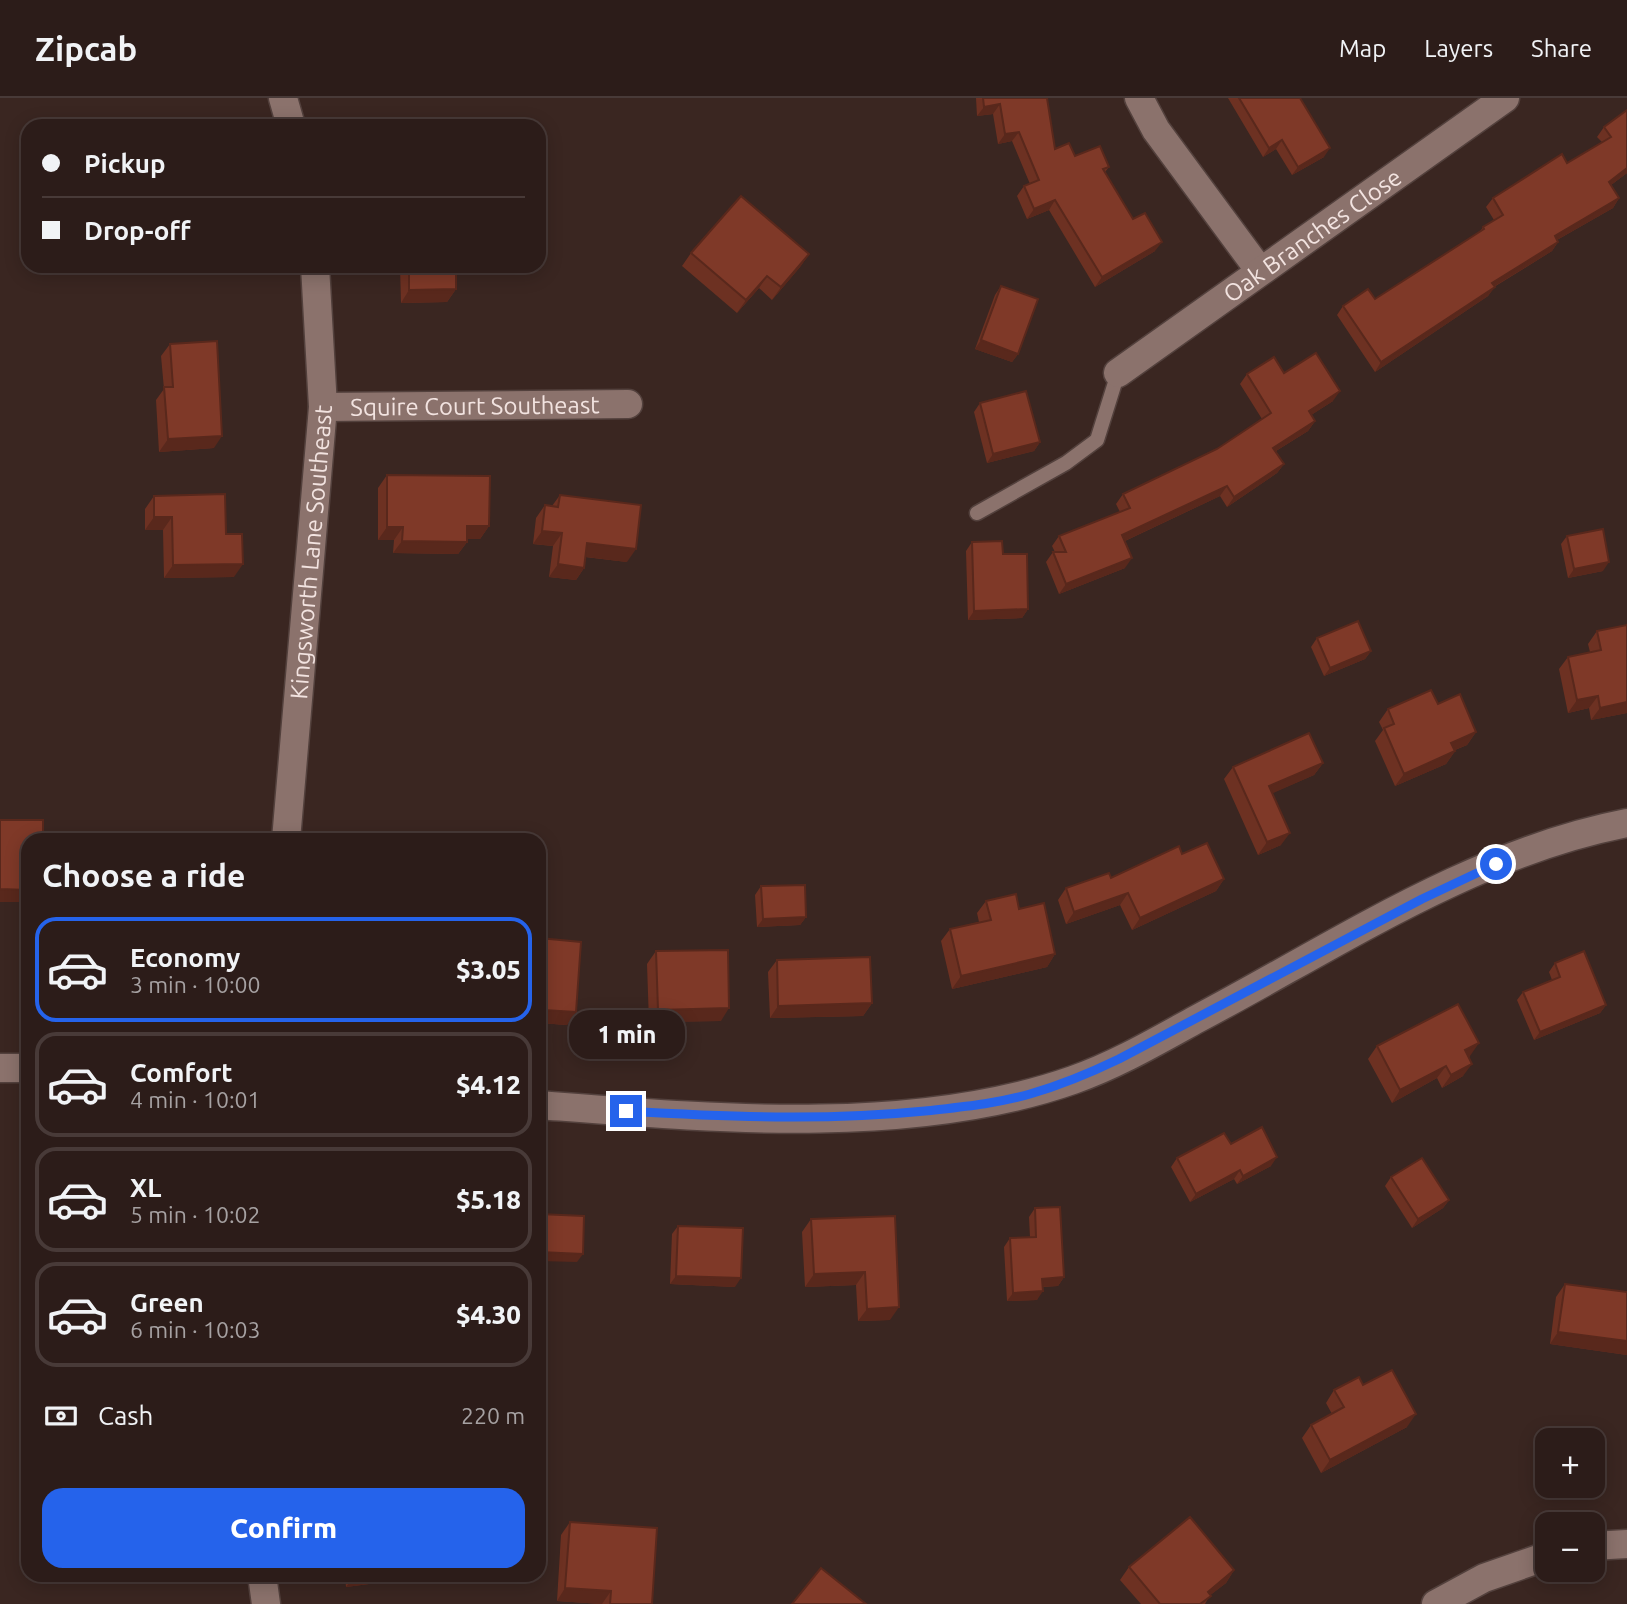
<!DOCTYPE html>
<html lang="en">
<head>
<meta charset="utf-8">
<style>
	:root { --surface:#2c1c19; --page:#342522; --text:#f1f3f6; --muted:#a6a1a2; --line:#483a38; --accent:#2563eb }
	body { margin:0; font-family:Ubuntu,sans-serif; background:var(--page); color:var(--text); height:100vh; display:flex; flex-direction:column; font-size:26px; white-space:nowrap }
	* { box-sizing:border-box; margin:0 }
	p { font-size:23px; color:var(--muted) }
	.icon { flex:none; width:38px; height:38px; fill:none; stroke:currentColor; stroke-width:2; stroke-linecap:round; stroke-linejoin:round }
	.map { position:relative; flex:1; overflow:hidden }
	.sheet { position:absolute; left:21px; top:735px; width:525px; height:749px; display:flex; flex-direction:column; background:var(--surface); border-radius:21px; box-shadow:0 4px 18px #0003,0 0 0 2px var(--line) }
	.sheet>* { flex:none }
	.hud { position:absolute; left:21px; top:21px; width:525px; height:154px; border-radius:21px; box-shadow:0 4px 18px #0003,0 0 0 2px var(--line); display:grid; align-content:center; height:154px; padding:0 21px; background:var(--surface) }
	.tools { position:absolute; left:1535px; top:1330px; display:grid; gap:14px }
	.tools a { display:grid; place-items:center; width:70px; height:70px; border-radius:14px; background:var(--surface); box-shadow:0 4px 18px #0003,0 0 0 2px var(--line); font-size:35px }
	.end { position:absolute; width:32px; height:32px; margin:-16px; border:9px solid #2563eb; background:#fff; box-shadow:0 0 0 4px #fff }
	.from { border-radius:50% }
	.bubble { position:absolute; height:49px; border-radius:21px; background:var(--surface); box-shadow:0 4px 18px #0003,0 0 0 2px var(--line); font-size:23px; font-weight:800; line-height:49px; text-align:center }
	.hud b { display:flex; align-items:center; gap:24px; height:66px; font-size:26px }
	.hud b+b { border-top:2px solid var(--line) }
	.hud i { width:18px; height:18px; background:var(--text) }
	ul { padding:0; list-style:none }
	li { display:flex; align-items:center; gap:21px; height:105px; margin:0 14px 10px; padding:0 7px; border:4px solid var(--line); border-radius:21px }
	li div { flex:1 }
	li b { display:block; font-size:26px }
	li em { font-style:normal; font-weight:800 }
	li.active { border-color:var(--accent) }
	li>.icon { width:63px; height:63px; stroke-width:1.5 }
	h2 { padding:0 21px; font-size:32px; line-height:84px }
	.pay { display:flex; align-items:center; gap:18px; height:77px; padding:0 21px; font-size:26px }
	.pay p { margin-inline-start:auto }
	.button { display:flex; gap:14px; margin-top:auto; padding:14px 21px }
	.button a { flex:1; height:80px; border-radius:21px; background:var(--accent); color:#fff; font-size:28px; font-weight:800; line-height:80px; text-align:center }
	header { display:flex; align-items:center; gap:42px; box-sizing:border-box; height:98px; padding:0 35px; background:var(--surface); border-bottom:2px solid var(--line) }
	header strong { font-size:33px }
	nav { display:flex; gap:38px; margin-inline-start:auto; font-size:24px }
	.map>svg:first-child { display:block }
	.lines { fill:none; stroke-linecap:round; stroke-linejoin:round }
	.service-casing { stroke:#53413d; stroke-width:17 }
	.minor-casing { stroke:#53413d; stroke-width:31 }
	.service { stroke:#8b726c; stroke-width:14 }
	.minor { stroke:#8b726c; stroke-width:28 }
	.wall { fill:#6d3122 }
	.shaded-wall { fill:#59281c }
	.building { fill:#7f3928; stroke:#59281c; stroke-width:2 }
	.route { stroke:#2563eb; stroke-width:9 }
	.labels { text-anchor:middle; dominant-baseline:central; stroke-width:7; stroke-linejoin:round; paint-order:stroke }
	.street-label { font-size:24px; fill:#f2e3e0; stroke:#301c17 }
</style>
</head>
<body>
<header>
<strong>Zipcab</strong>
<nav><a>Map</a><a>Layers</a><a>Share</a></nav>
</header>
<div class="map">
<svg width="1627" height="1506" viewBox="0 0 1627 1506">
	<rect width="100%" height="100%" fill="#3a2621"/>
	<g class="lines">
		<defs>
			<polyline id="service" points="977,415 1066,365 1097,342 1118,275"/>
			<g id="minor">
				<polyline points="283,0 291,28"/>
				<polyline points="1139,0 1156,32 1260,173"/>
				<path id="s1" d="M1118,275L1505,0"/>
				<path id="s2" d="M323,309L628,306"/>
				<path id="s3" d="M286,742L323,309L315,168"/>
				<polyline points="0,970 28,970"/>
				<path d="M539,1007C707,1020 911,1039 1073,982C1116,967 1157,943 1197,921C1335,848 1472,755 1627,725"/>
				<polyline points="1592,1448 1627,1446"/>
				<polyline points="262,1477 266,1506"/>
				<polyline points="1436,1506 1484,1480 1547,1458"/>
			</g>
		</defs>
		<use href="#service" class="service-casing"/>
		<use href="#minor" class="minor-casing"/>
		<use href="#service" class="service"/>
		<use href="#minor" class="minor"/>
	</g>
	<g class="wall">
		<polygon points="976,0 1047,0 1055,51 1109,69 1105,74 1133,121 1155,153 1095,189 1049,112 1027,121 1017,98 1024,88 1030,86 1012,43 998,46 993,16 977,18"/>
		<polygon points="1228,0 1300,0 1324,59 1292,77 1276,51 1263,59"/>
		<polygon points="1627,12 1627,75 1611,87 1619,100 1613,110 1557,142 1558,144 1552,153 1494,189 1488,198 1375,274 1337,217 1343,208 1375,201 1479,135 1483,129 1494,122 1486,109 1493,100 1567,65 1602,44 1597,39 1604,29"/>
		<polygon points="691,155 809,156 800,169 772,202 759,190 737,215 682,168"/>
		<polygon points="400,168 456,168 456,191 447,204 401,205"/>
		<polygon points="1001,188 1018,256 1012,264 975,251 995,197"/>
		<polygon points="170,246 214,350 159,354 156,302 164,291 161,258"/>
		<polygon points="1284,275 1333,303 1311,317 1315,323 1308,333 1276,353 1284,366 1277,375 1227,409 1220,398 1125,443 1125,470 1059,496 1046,464 1053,454 1055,454 1052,448 1059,438 1120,414 1116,406 1123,396 1217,351 1262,321 1240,286 1247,276"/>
		<polygon points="980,305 1040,344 1034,353 987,365 974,314"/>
		<polygon points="387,377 489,428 480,441 467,441 467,444 458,456 393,455 394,442 378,442 378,390"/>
		<polygon points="560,397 627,464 585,459 584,470 576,482 549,479 553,448 533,446 536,420 545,407 552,408"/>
		<polygon points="154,398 226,436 234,479 164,480 163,432 145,432 145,411"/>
		<polygon points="1567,438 1603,473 1568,480 1561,446"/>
		<polygon points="972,444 1003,456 1028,511 1022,520 968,522 966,453"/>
		<polygon points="1627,527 1627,615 1591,622 1589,610 1568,615 1559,571 1568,559 1590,554 1588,546 1597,533"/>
		<polygon points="1317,540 1371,553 1365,561 1324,578 1311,549"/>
		<polygon points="1438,606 1476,634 1467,647 1455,652 1455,653 1446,666 1395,688 1375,643 1383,632 1379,624 1388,611"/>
		<polygon points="1323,665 1314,677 1272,695 1281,747 1258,757 1224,681 1233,669"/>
		<polygon points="1182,756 1224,781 1216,793 1132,832 1120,807 1066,826 1058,802 1066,790 1111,780"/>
		<polygon points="761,788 806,819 800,827 757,829 755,797"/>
		<polygon points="986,803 1019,811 1055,856 1047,869 952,891 941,843 950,831 979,824 977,815"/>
		<polygon points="539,840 576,914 567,927 539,925"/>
		<polygon points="656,853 721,923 649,924 647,866"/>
		<polygon points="777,862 872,905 863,918 770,920 768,874"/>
		<polygon points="1555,865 1606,907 1600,915 1534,942 1517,902 1523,894 1552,882 1549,874"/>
		<polygon points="1377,948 1470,958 1469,959 1463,978 1442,990 1437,980 1392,1005 1368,961"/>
		<polygon points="1231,1046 1271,1068 1237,1086 1234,1081 1190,1104 1171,1069 1177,1060"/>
		<polygon points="1391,1079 1449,1102 1443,1110 1412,1130 1385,1088"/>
		<polygon points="1035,1110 1064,1179 1058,1188 1042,1189 1037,1202 1007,1203 1004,1149 1010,1140 1030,1139 1029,1119"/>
		<polygon points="895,1118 890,1222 858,1223 856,1187 805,1189 802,1134 811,1121"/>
		<polygon points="678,1128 735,1189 670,1186 672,1136"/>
		<polygon points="1565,1186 1627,1194 1627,1257 1550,1246 1556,1199"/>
		<polygon points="1363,1287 1407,1329 1321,1375 1302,1340 1311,1327 1332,1316 1326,1305 1334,1292"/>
		<polygon points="570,1424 652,1506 602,1506 557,1503 561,1437"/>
		<polygon points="1129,1469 1234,1472 1226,1485 1210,1497 1205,1506 1141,1506 1120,1482"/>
		<polygon points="345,1477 424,1477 423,1479 346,1489"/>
	</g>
	<g class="shaded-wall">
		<polygon points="1000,6 993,16 977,18 984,9"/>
		<polygon points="1019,34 1012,43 998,46 1005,36"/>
		<polygon points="1282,42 1276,51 1263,59 1269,50"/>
		<polygon points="1330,50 1324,59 1292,77 1298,69"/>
		<polygon points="1627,70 1627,75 1603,93 1609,84"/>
		<polygon points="1619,100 1613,110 1548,147 1555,138"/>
		<polygon points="1055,102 1049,112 1027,121 1034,111"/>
		<polygon points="1162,144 1155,153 1095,189 1102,179"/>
		<polygon points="1558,144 1552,153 1485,194 1492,185"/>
		<polygon points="809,156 800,169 772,202 781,189"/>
		<polygon points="767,178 759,190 737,215 746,202"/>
		<polygon points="1495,189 1488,198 1375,274 1381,264"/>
		<polygon points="456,191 447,204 401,205 409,192"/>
		<polygon points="981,242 1018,256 1012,264 975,251"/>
		<polygon points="1340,293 1333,303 1302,323 1309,313"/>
		<polygon points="1315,323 1308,333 1266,359 1273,350"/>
		<polygon points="222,338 214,350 159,354 168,341"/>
		<polygon points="1040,344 1034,353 987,365 993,356"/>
		<polygon points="1284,366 1277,375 1227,409 1234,399"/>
		<polygon points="1227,388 1220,398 1116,447 1122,437"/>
		<polygon points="154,419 172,419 163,432 145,432"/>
		<polygon points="467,428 489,428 480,441 458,441"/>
		<polygon points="387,429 403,429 394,442 378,442"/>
		<polygon points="542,433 562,435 553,448 533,446"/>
		<polygon points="402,443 467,444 458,456 393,455"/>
		<polygon points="587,445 636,451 627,464 578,458"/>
		<polygon points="1132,460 1125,470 1059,496 1066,486"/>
		<polygon points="1609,464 1603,473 1568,480 1574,471"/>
		<polygon points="243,466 234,479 164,480 173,467"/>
		<polygon points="558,466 584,470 576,482 549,479"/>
		<polygon points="1028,511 1022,520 968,522 974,513"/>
		<polygon points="1371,553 1365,561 1324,578 1330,570"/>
		<polygon points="1598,598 1589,610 1568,615 1577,602"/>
		<polygon points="1627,604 1627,615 1591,622 1600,610"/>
		<polygon points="1476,634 1467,647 1442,657 1451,645"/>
		<polygon points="1455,653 1446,666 1395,688 1404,676"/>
		<polygon points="1323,665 1314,677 1260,701 1269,688"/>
		<polygon points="1290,735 1281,747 1258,757 1267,744"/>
		<polygon points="1224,781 1216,793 1132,832 1140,820"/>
		<polygon points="0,791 28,792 28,804 0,804"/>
		<polygon points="1128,795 1120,807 1066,826 1074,814"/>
		<polygon points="806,819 800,827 757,829 763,821"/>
		<polygon points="1055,856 1047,869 952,891 961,878"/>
		<polygon points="539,891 545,892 539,900"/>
		<polygon points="872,905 863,918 770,920 778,908"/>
		<polygon points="1606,907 1600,915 1534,942 1540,934"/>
		<polygon points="729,910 721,923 649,924 658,912"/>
		<polygon points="543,912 576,914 567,927 539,925 539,917"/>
		<polygon points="1479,945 1470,958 1456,965 1465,952"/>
		<polygon points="1472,966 1463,978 1442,990 1451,977"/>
		<polygon points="1446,968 1437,980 1392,1005 1400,992"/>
		<polygon points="1277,1059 1271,1068 1237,1086 1243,1078"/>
		<polygon points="1240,1072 1234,1081 1190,1104 1196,1096"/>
		<polygon points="1449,1102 1443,1110 1412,1130 1418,1121"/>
		<polygon points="539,1154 583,1156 577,1164 539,1163"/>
		<polygon points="865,1174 856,1187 805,1189 814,1176"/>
		<polygon points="676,1178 741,1180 735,1189 670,1186"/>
		<polygon points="1064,1179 1058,1188 1036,1189 1042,1181"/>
		<polygon points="1043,1193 1037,1202 1007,1203 1013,1195"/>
		<polygon points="899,1209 890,1222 858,1223 867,1211"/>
		<polygon points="1558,1234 1627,1243 1627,1257 1550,1246"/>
		<polygon points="1416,1316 1407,1329 1321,1375 1330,1362"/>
		<polygon points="1234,1472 1226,1485 1199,1506 1208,1494"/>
		<polygon points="355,1477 424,1477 423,1479 346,1489"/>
		<polygon points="565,1490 611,1493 602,1506 557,1503"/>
	</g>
	<g class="building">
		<polygon points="983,0 1047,0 1055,51 1069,45 1075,58 1100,48 1109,69 1103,71 1133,121 1145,115 1162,144 1102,179 1055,102 1034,111 1024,88 1039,82 1019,34 1005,36 1000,6 984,9"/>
		<polygon points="1239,0 1300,0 1330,50 1298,69 1282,42 1269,50"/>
		<polygon points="1627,12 1627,70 1609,84 1619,100 1555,138 1558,144 1492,185 1495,189 1381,264 1343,208 1368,191 1375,201 1484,131 1483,129 1503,117 1493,100 1562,56 1567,65 1611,39 1604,29"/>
		<polygon points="741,98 809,156 781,189 767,178 746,202 691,155"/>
		<polygon points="409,168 456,168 456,191 409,192"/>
		<polygon points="1001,188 1038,201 1018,256 981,242"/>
		<polygon points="217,243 222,338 168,341 164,289 173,289 170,246"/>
		<polygon points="1316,255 1340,293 1309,313 1315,323 1273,350 1284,366 1234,399 1227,388 1122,437 1132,460 1066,486 1053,454 1066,454 1059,438 1130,410 1123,396 1217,351 1271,315 1247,276 1274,259 1284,275"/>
		<polygon points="1026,293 1040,344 993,356 980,305"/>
		<polygon points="387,377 490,378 489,428 467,428 467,444 402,443 403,429 387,429"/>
		<polygon points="225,396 226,436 242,436 243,466 173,467 172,419 154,419 154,398"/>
		<polygon points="560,397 641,407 636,451 587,445 584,470 558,466 562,435 542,433 545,407 558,409"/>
		<polygon points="1603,431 1609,464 1574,471 1567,438"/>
		<polygon points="1002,443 1003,456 1027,456 1028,511 974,513 972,444"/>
		<polygon points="1358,523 1371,553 1330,570 1317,540"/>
		<polygon points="1627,527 1627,604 1600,610 1598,598 1577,602 1568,559 1601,552 1597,533"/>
		<polygon points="1431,592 1438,606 1460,596 1476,634 1451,645 1455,653 1404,676 1384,630 1394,626 1388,611"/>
		<polygon points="1309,635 1323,665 1269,688 1290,735 1267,744 1233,669"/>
		<polygon points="0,722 43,722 43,742 28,742 28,792 0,791"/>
		<polygon points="1207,745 1224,781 1140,820 1128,795 1074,814 1066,790 1109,775 1111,780 1179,748 1182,756"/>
		<polygon points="805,787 806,819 763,821 761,788"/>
		<polygon points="1016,796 1019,811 1044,805 1055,856 961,878 950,831 991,822 986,803"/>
		<polygon points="539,840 581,844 576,914 543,912 545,892 539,891"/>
		<polygon points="728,852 729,910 658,912 656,853"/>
		<polygon points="1584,853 1606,907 1540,934 1523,894 1560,879 1555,865"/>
		<polygon points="870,859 872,905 778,908 777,862"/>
		<polygon points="1458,906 1479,945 1465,952 1472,966 1451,977 1446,968 1400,992 1377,948"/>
		<polygon points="1262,1029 1277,1059 1243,1078 1240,1072 1196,1096 1177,1060 1224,1035 1231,1046"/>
		<polygon points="1422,1060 1449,1102 1418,1121 1391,1079"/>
		<polygon points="1060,1109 1064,1179 1042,1181 1043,1193 1013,1195 1010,1140 1036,1139 1035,1110"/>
		<polygon points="539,1116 584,1118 583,1156 539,1154"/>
		<polygon points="895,1118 899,1209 867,1211 865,1174 814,1176 811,1121"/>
		<polygon points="678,1128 743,1130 741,1180 676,1178"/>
		<polygon points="1565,1186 1627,1194 1627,1243 1558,1234"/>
		<polygon points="1392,1272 1416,1316 1330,1362 1311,1327 1344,1309 1334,1292 1359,1279 1363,1287"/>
		<polygon points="1190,1419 1234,1472 1208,1494 1211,1498 1200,1506 1160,1506 1129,1469"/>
		<polygon points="570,1424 657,1430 652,1506 610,1506 611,1493 565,1490"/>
		<polygon points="821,1470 866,1506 792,1506"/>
	</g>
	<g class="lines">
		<path class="route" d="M626,1013C727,1019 825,1023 925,1013C960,1009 996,1006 1030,996C1061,987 1090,975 1119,961L1422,801L1496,766"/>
	</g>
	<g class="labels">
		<g class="street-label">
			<text stroke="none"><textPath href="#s1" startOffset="238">Oak Branches Close</textPath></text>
			<text stroke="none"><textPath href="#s2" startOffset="152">Squire Court Southeast</textPath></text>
			<text stroke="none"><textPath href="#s3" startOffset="289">Kingsworth Lane Southeast</textPath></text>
		</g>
	</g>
</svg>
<div class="tools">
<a>+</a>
<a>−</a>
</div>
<i class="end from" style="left:1496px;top:766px"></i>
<i class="end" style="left:626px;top:1013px"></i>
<div class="bubble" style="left:569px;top:912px;width:116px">1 min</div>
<div class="hud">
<b><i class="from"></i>Pickup</b>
<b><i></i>Drop-off</b>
</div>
<section class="sheet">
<h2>Choose a ride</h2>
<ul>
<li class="active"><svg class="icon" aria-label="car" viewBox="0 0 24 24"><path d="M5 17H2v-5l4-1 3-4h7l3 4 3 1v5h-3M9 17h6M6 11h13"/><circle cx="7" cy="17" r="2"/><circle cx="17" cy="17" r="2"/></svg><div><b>Economy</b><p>3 min · 10:00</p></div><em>$3.05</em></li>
<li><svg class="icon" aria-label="car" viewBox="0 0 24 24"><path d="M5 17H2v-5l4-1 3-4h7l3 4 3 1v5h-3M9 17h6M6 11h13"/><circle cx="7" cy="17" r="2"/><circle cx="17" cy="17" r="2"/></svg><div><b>Comfort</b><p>4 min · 10:01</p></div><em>$4.12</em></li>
<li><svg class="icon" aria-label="car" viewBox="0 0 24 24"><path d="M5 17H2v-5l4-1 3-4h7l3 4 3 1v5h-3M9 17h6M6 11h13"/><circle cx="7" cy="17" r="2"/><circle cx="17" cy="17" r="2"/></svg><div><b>XL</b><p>5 min · 10:02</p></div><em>$5.18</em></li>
<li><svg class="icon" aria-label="car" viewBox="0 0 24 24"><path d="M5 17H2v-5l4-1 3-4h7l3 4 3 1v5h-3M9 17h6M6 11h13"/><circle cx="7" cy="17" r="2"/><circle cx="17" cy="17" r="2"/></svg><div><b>Green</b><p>6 min · 10:03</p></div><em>$4.30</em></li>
</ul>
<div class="pay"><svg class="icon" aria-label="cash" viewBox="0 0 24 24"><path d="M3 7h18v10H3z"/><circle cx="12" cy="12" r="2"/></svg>Cash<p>220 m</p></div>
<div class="button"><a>Confirm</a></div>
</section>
</div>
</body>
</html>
